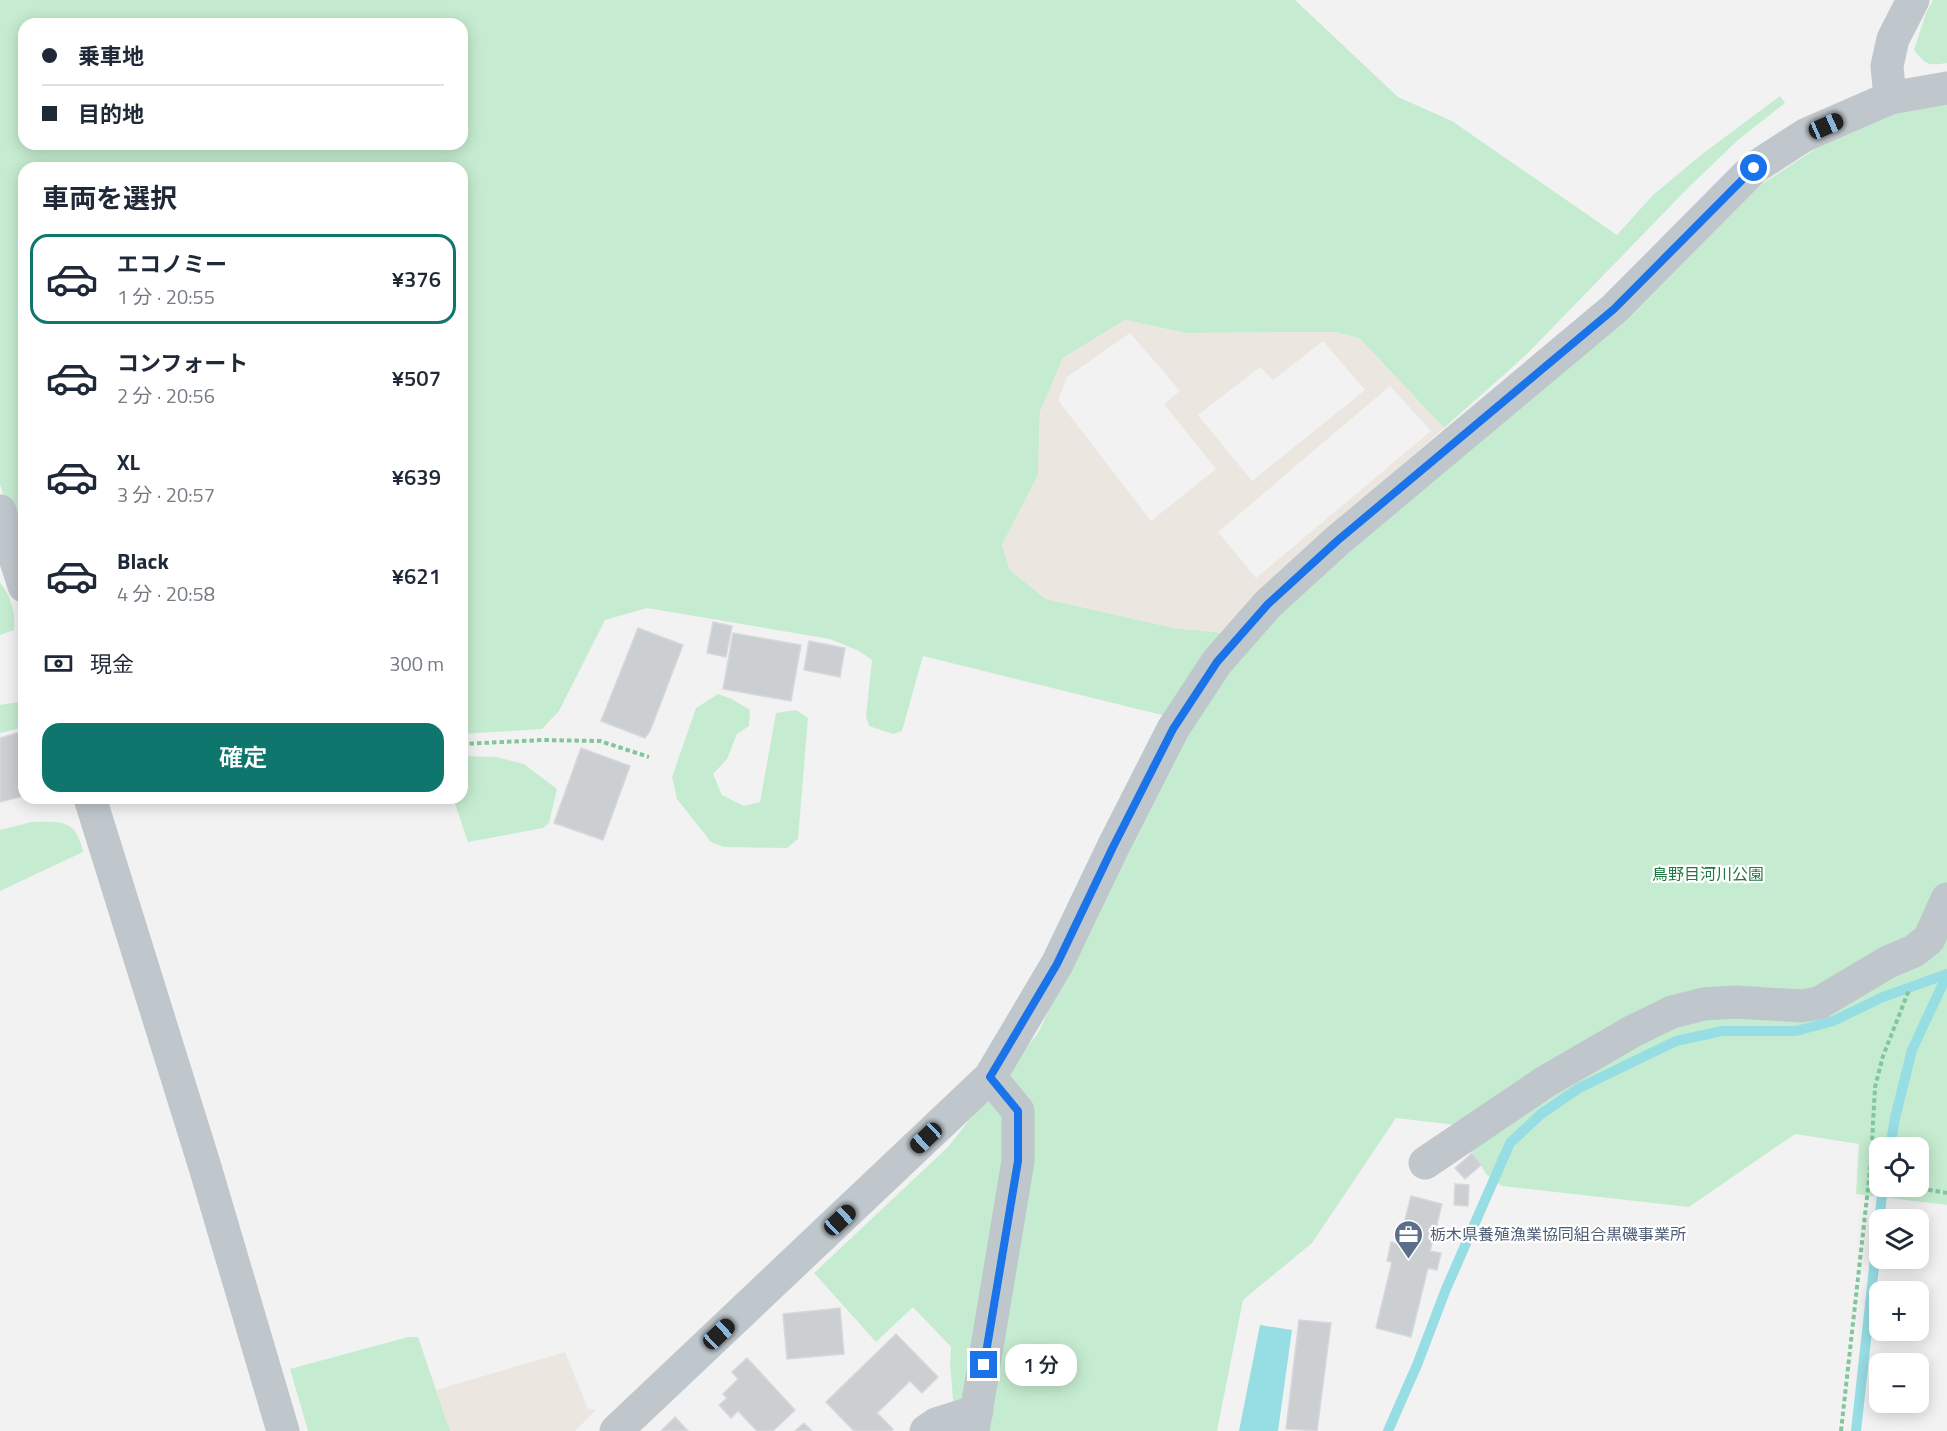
<!DOCTYPE html>
<html lang="ja">
<head>
<meta charset="utf-8">
<style>
	:root { --surface:#fff; --page:#f2f2f3; --text:#1f2937; --muted:#747a83; --line:#e0e1e3; --accent:#0f766e }
	body { margin:0; font-family:"Titillium Web","Noto Sans JP",sans-serif; background:var(--page); color:var(--text); height:100vh; display:flex; flex-direction:column; font-size:22px; white-space:nowrap }
	* { box-sizing:border-box; margin:0 }
	p { font-size:20px; color:var(--muted) }
	.icon { flex:none; width:33px; height:33px; fill:none; stroke:currentColor; stroke-width:2; stroke-linecap:round; stroke-linejoin:round }
	.map { position:relative; flex:1; overflow:hidden }
	.details { position:absolute; left:18px; top:162px; width:450px; height:642px; display:flex; flex-direction:column; background:var(--surface); border-radius:18px; box-shadow:0 3px 15px #0003 }
	.details>* { flex:none }
	.guide { position:absolute; left:18px; top:18px; width:450px; height:132px; border-radius:18px; box-shadow:0 3px 15px #0003; display:grid; align-content:center; height:132px; padding:0 24px; background:var(--surface) }
	.buttons { position:absolute; left:1869px; top:1137px; display:grid; gap:12px }
	.buttons a { display:grid; place-items:center; width:60px; height:60px; border-radius:12px; background:var(--surface); box-shadow:0 3px 15px #0003; font-size:30px }
	.end { position:absolute; width:27px; height:27px; margin:-14px; border:8px solid #1a73e8; background:#fff; box-shadow:0 0 0 3px #fff }
	.from { border-radius:50% }
	.bubble { position:absolute; height:42px; border-radius:18px; background:var(--surface); box-shadow:0 3px 15px #0003; font-size:20px; font-weight:600; line-height:42px; text-align:center }
	.car { position:absolute; width:18px; height:36px; margin:-18px -9px; border-radius:8px; box-shadow:0 0 4px 2px #0007; background:linear-gradient(#222 24%,#8ab4d8 0 40%,#222 0 76%,#8ab4d8 0 86%,#222 0) }
	.guide b { display:flex; align-items:center; gap:21px; height:57px; font-size:22px }
	.guide b+b { border-top:2px solid var(--line) }
	.guide i { width:15px; height:15px; background:var(--text) }
	ul { padding:0; list-style:none }
	li { display:flex; align-items:center; gap:18px; height:90px; margin:0 12px 9px; padding:0 12px; border:3px solid transparent; border-radius:18px }
	li div { flex:1 }
	li b { display:block; font-size:22px }
	li em { font-style:normal; font-weight:600 }
	li.current { border-color:var(--accent) }
	li>.icon { width:54px; height:54px; stroke-width:1.5 }
	h2 { padding:0 24px; font-size:27px; line-height:72px }
	.pay { display:flex; align-items:center; gap:15px; height:66px; padding:0 24px; font-size:22px }
	.pay p { margin-inline-start:auto }
	.button { display:flex; gap:12px; margin-top:auto; padding:12px 24px }
	.button a { flex:1; height:69px; border-radius:18px; background:var(--accent); color:#fff; font-size:24px; font-weight:600; line-height:69px; text-align:center }
	.map>svg:first-child { display:block }
	.green { fill:#c5ecd0; fill-rule:evenodd }
	.sand { fill:#ebe6e0; fill-rule:evenodd }
	.water { fill:#97dde4 }
	.lines { fill:none; stroke-linecap:round; stroke-linejoin:round }
	.stream { stroke:#97dde4; stroke-width:10 }
	.building { fill:#cccfd2; stroke:#d6d8dc; stroke-width:1.5 }
	.path { stroke:#81c69c; stroke-width:4; stroke-dasharray:4.5 3; stroke-linecap:butt }
	.minor { stroke:#bfc7cc; stroke-width:33 }
	.route { stroke:#1a73e8; stroke-width:8 }
	.labels { text-anchor:middle; dominant-baseline:central; stroke-width:4.5; stroke-linejoin:round; paint-order:stroke }
	.park-label { font-size:16px; fill:#227843; stroke:#fff }
	.service-label { font-size:16px; fill:#4e5e75; stroke:#fff; text-anchor:start }
</style>
</head>
<body>
<div class="map">
<svg width="1947" height="1431" viewBox="0 0 1947 1431">
	<rect width="100%" height="100%" fill="#f3f2f2"/>
	<g class="green">
		<path d="M0,0H1295L1398,97L1452,121L1617,235L1653,195L1701,155L1780,96L1785,103L1738,140L1687,189L1526,355L1444,428L1359,338L1335,332L1185,333L1125,320L1063,358L1040,412L1038,475L1002,545L1010,570L1046,599L1174,628L1255,636L1759,186L1856,122L1947,102V1205L1856,1194L1859,1144L1795,1134L1689,1207L1502,1186L1486,1174L1456,1125L1396,1118L1312,1243L1243,1300L1217,1431H936L955,1423L950,1363L951,1347L913,1307L876,1342L814,1273L948,1147L1038,1033L1186,721L923,656L902,731L893,734L869,726L866,716L872,660L859,651L830,639L647,608L605,620L559,711L542,729L462,734V168H24V563L0,484ZM24,24H462V144H24ZM1880,1148H1918V1186H1880Z"/>
		<path d="M1933,0H1947V63C1928,66 1926,65 1914,50L1926,13Z"/>
		<path d="M0,583C11,594 16,615 14,630L0,635Z"/>
		<polygon points="718,694 732,699 750,710 749,726 737,734 727,759 713,774 722,795 744,806 760,802 776,713 796,710 808,718 798,839 787,848 724,847 711,842 677,799 672,777 696,708"/>
		<polygon points="24,701 24,727 0,733 0,705"/>
		<polygon points="462,756 496,757 524,764 557,789 549,823 543,828 468,842 453,798 462,798"/>
		<path d="M32,822C60,822 76,818 83,852L0,891V830Z"/>
		<polygon points="408,1337 418,1337 448,1425 461,1431 308,1431 290,1369"/>
	</g>
	<g class="sand">
		<path d="M1125,320L1185,333L1335,332L1359,338L1444,428L1262,588L1227,633L1174,628L1046,599L1010,570L1002,545L1038,475L1040,412L1063,358ZM1130,333L1180,391L1164,404L1216,469L1151,521L1058,400L1067,377ZM1323,341L1365,390L1252,481L1198,415L1260,367L1273,380ZM1390,386L1431,431L1256,578L1218,532Z"/>
		<polygon points="565,1352 588,1409 596,1410 575,1431 450,1431 436,1390"/>
	</g>
	<polygon class="water" points="1260,1325 1292,1330 1278,1431 1239,1431"/>
	<g class="lines">
		<g class="stream">
			<polyline points="1890,1148 1895,1118 1912,1050 1947,975"/>
			<polyline points="1388,1431 1417,1365 1446,1289 1510,1143 1541,1114 1579,1088 1676,1041 1722,1031 1796,1031 1833,1021 1883,997 1947,974"/>
			<polyline points="1856,1431 1883,1186"/>
		</g>
	</g>
	<g class="building">
		<polygon points="713,622 732,626 726,657 707,653"/>
		<polygon points="638,628 683,645 650,731 645,738 601,721"/>
		<polygon points="733,633 801,645 791,701 723,689"/>
		<polygon points="809,641 845,648 840,677 804,670"/>
		<polygon points="24,731 24,796 0,802 0,738"/>
		<polygon points="581,748 630,766 603,840 554,823"/>
		<polygon points="1472,1153 1481,1165 1465,1179 1455,1168"/>
		<polygon points="1455,1184 1469,1185 1468,1206 1454,1205"/>
		<polygon points="1411,1196 1442,1204 1430,1251 1441,1253 1437,1270 1428,1268 1411,1337 1376,1328 1392,1262 1387,1261 1391,1242 1399,1244"/>
		<polygon points="840,1308 844,1354 787,1359 783,1314"/>
		<polygon points="1299,1320 1331,1323 1317,1431 1286,1429"/>
		<polygon points="896,1334 938,1377 922,1393 910,1381 877,1413 893,1429 891,1431 854,1431 826,1402"/>
		<polygon points="747,1358 795,1410 773,1431 757,1431 738,1411 731,1418 719,1405 727,1398 723,1394 738,1379 732,1372"/>
		<polygon points="675,1417 688,1431 661,1431"/>
		<polygon points="804,1423 812,1431 795,1431"/>
	</g>
	<g class="lines">
		<g class="path">
			<polyline points="462,744 542,740 600,741 649,757"/>
			<polyline points="1871,1162 1880,1168"/>
			<polyline points="1906,1186 1947,1193"/>
			<polyline points="1841,1431 1871,1161 1875,1087 1883,1056 1909,990"/>
		</g>
		<g class="minor">
			<polyline points="1890,98 1887,66 1893,39 1913,0"/>
			<polyline points="0,511 24,586"/>
			<polyline points="90,798 205,1167 283,1431"/>
			<polyline points="1425,1163 1545,1082 1633,1031 1672,1012 1704,1004 1736,1002 1801,1006 1819,1003 1888,962 1914,951 1929,939 1947,899"/>
			<polyline points="616,1431 990,1077 1057,964 1113,847 1173,729 1217,662 1268,604 1337,541 1614,309 1754,168 1805,135 1890,98 1947,88"/>
			<polyline points="926,1431 936,1424 977,1411"/>
			<polyline points="973,1431 1018,1161 1018,1111 990,1077"/>
		</g>
	</g>
	<g class="lines">
		<polyline class="route" points="984,1365 1018,1161 1018,1111 990,1077 1057,964 1113,847 1173,729 1217,662 1268,604 1337,541 1614,309 1754,168"/>
	</g>
	<defs>
		<symbol id="office-pin" viewBox="-11 -11 22 30"><path d="M0 17L-7.5 6A9.5 9.5 0 1 1 7.5 6Z" fill="#5c6f8a" stroke="#fff"/><path d="M-6-3h4V-5.5h4V-3h4V5H-6ZM-1-4.5V-3h2v-1.5ZM-6 0V1H6V0Z" fill="#fff"/></symbol>
	</defs>
	<g fill-rule="evenodd">
		<use href="#office-pin" x="1392" y="1218" width="33" height="45"/>
	</g>
	<g class="labels">
		<g class="park-label">
			<text x="1708" y="874">鳥野目河川公園</text>
		</g>
		<g class="service-label">
			<text x="1430" y="1234">栃木県養殖漁業協同組合黒磯事業所</text>
		</g>
	</g>
</svg>
<div class="buttons">
<a><svg class="icon" aria-label="locate" viewBox="0 0 24 24"><circle cx="12" cy="12" r="6"/><path d="M12 2v4M12 18v4M2 12h4M18 12h4"/></svg></a>
<a><svg class="icon" aria-label="layers" viewBox="0 0 24 24"><path d="M12 4l9 5-9 5-9-5zM3 14l9 5 9-5"/></svg></a>
<a>+</a>
<a>−</a>
</div>
<i class="end from" style="left:1754px;top:168px"></i>
<i class="end" style="left:984px;top:1365px"></i>
<div class="bubble" style="left:1005px;top:1344px;width:72px">1 分</div>
<i class="car" style="left:1826px;top:126px;rotate:66deg"></i>
<i class="car" style="left:926px;top:1138px;rotate:227deg"></i>
<i class="car" style="left:840px;top:1220px;rotate:47deg"></i>
<i class="car" style="left:719px;top:1334px;rotate:47deg"></i>
<div class="guide">
<b><i class="from"></i>乗車地</b>
<b><i></i>目的地</b>
</div>
<section class="details">
<h2>車両を選択</h2>
<ul>
<li class="current"><svg class="icon" aria-label="car" viewBox="0 0 24 24"><path d="M5 17H2v-5l4-1 3-4h7l3 4 3 1v5h-3M9 17h6M6 11h13"/><circle cx="7" cy="17" r="2"/><circle cx="17" cy="17" r="2"/></svg><div><b>エコノミー</b><p>1 分 · 20:55</p></div><em>¥376</em></li>
<li><svg class="icon" aria-label="car" viewBox="0 0 24 24"><path d="M5 17H2v-5l4-1 3-4h7l3 4 3 1v5h-3M9 17h6M6 11h13"/><circle cx="7" cy="17" r="2"/><circle cx="17" cy="17" r="2"/></svg><div><b>コンフォート</b><p>2 分 · 20:56</p></div><em>¥507</em></li>
<li><svg class="icon" aria-label="car" viewBox="0 0 24 24"><path d="M5 17H2v-5l4-1 3-4h7l3 4 3 1v5h-3M9 17h6M6 11h13"/><circle cx="7" cy="17" r="2"/><circle cx="17" cy="17" r="2"/></svg><div><b>XL</b><p>3 分 · 20:57</p></div><em>¥639</em></li>
<li><svg class="icon" aria-label="car" viewBox="0 0 24 24"><path d="M5 17H2v-5l4-1 3-4h7l3 4 3 1v5h-3M9 17h6M6 11h13"/><circle cx="7" cy="17" r="2"/><circle cx="17" cy="17" r="2"/></svg><div><b>Black</b><p>4 分 · 20:58</p></div><em>¥621</em></li>
</ul>
<div class="pay"><svg class="icon" aria-label="cash" viewBox="0 0 24 24"><path d="M3 7h18v10H3z"/><circle cx="12" cy="12" r="2"/></svg>現金<p>300 m</p></div>
<div class="button"><a>確定</a></div>
</section>
</div>
</body>
</html>
